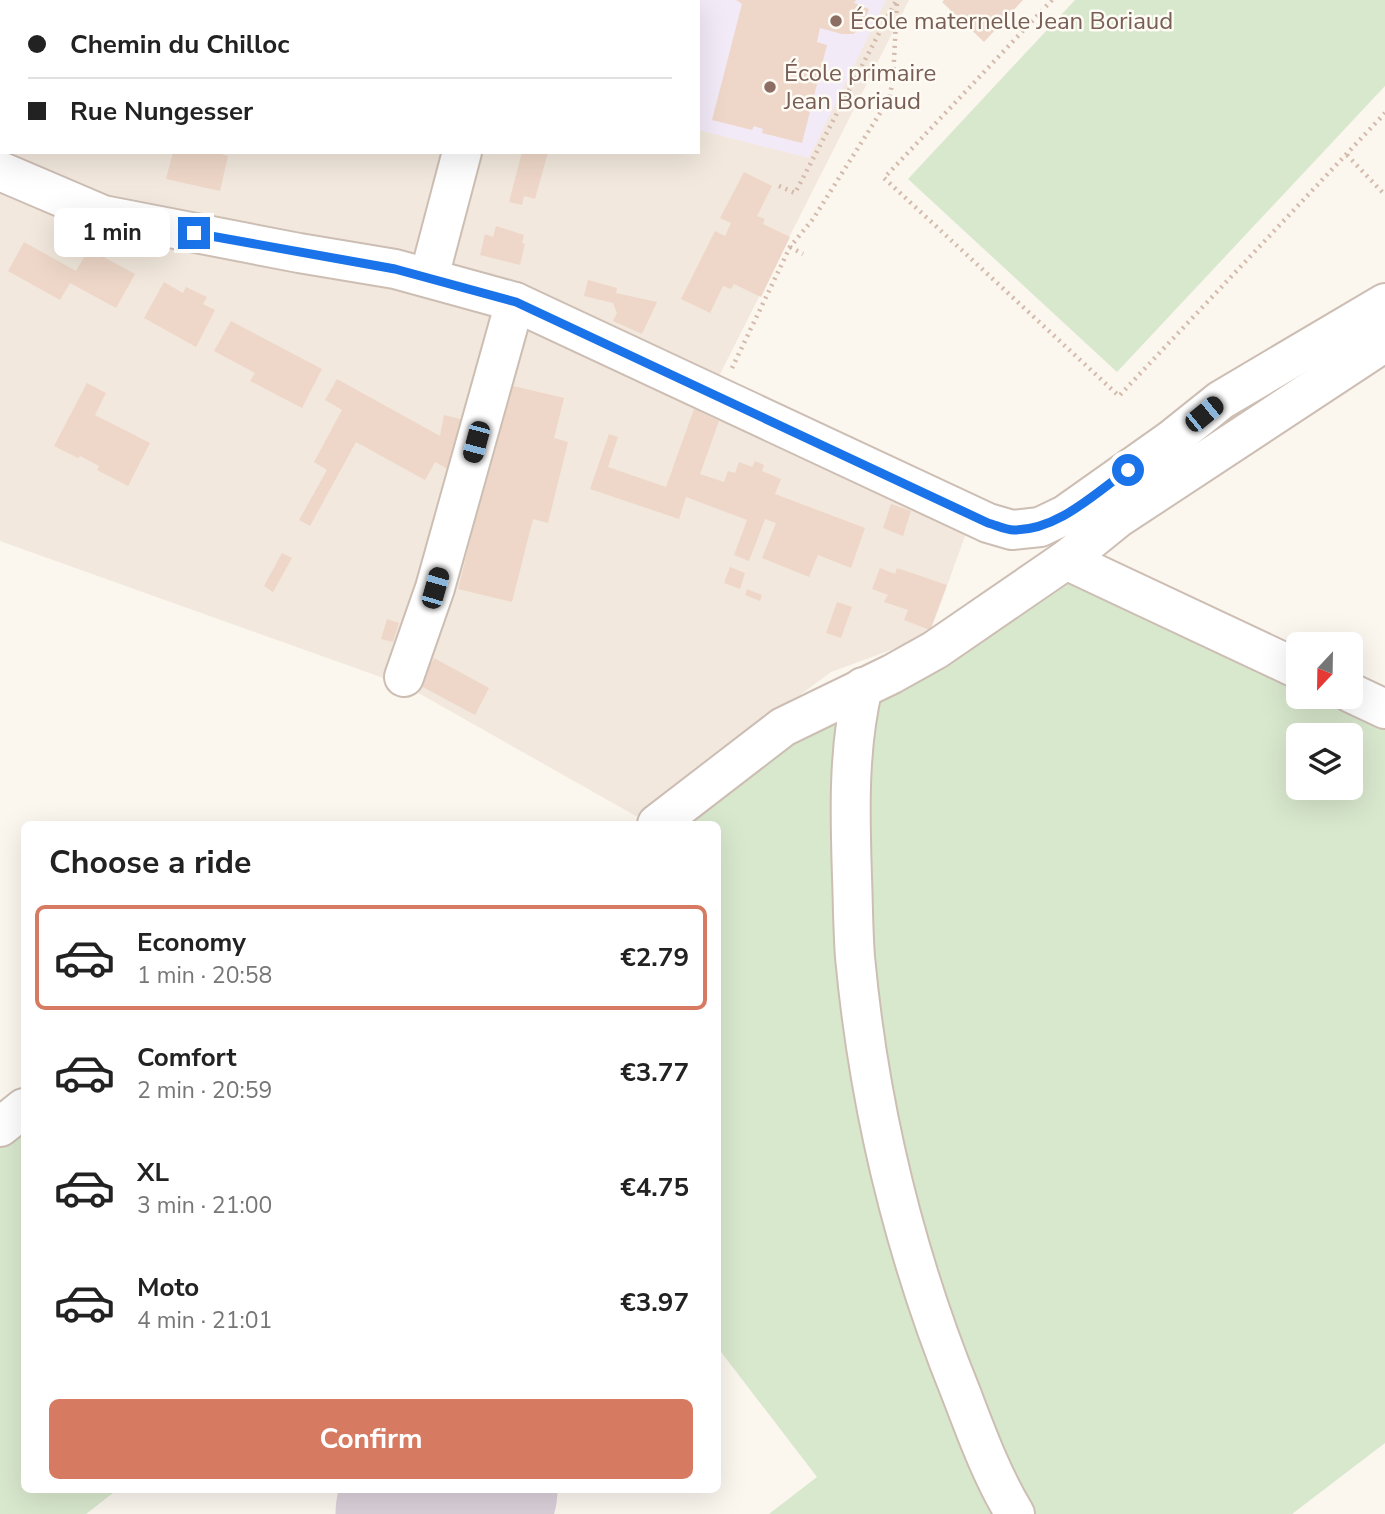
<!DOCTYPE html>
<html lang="en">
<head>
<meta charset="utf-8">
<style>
	:root { --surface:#fff; --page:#f6f6f6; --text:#222; --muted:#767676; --line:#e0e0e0; --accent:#d67b61 }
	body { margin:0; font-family:"Nunito Sans",sans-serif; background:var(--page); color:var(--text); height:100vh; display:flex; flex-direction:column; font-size:26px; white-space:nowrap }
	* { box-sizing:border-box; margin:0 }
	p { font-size:23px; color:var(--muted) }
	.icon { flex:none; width:38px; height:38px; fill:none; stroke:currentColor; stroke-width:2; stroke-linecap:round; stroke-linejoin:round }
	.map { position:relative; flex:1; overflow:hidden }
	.sheet { position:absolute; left:21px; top:821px; width:700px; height:672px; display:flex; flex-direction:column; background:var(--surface); border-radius:10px; box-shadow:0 7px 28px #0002 }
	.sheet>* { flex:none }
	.hud { position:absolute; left:0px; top:0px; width:700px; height:154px; box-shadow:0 7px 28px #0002; display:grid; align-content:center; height:154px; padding:0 28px; background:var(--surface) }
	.needle { width:46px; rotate:202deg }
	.controls { position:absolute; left:1286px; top:632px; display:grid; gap:14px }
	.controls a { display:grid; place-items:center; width:77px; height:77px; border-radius:10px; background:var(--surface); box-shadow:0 7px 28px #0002; font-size:35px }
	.end { position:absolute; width:32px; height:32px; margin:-16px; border:9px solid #1a73e8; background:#fff; box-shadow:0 0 0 4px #fff }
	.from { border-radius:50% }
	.bubble { position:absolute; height:49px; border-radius:10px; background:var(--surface); box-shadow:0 7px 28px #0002; font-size:23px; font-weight:700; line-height:49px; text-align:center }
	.car { position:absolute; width:21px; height:42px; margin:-21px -10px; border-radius:9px; box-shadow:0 0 5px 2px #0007; background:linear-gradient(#222 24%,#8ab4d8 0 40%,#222 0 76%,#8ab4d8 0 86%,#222 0) }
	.hud b { display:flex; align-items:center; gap:24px; height:66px; font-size:26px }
	.hud b+b { border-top:2px solid var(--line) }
	.hud i { width:18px; height:18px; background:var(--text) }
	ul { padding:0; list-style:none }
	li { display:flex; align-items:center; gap:21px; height:105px; margin:0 14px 10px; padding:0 14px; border:4px solid transparent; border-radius:10px }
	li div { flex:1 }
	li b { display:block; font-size:26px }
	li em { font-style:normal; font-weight:700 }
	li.on { border-color:var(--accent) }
	li>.icon { width:63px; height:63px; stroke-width:1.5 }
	h2 { padding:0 28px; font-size:32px; line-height:84px }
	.button { display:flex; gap:14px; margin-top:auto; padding:14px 28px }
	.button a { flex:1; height:80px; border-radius:10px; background:var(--accent); color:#fff; font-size:28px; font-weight:700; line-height:80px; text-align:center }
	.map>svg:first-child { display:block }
	.residential { fill:#f2e8dd; fill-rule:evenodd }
	.education { fill:#f3eaf8 }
	.green { fill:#d8e8cd; fill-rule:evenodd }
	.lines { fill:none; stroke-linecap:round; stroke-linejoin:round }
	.runway { stroke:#dad0da; stroke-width:189 }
	.building { fill:#eed7c8 }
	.minor-casing { stroke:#cdbeb4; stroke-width:42 }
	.path { stroke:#d3baab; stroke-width:4.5; stroke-dasharray:2 5; stroke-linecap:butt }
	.minor { stroke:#fff; stroke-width:38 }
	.route { stroke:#1a73e8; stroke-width:9 }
	.education-dot { fill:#8d6e63; stroke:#fefaf4; stroke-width:2.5 }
	.labels { text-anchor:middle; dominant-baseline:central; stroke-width:5; stroke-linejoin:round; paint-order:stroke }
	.education-label { font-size:24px; fill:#785e54; stroke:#fefaf4; text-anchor:start }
</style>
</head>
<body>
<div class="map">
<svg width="1385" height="1514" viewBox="0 0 1385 1514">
	<rect width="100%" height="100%" fill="#fbf6ee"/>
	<path class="residential" d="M0,0H909L717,380L979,509L965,536L931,630L923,638L831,672L636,816L406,686L0,541ZM2,2H698V152H2Z"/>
	<polygon class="education" points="546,0 886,0 809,158 698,130 698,2 546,2"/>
	<g class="green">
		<polygon points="1075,0 1385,0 1385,86 1117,372 908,179"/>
		<path d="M1068,567L1298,674V696L1348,697L1385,714V1443L1292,1514H1022L930,1291L863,967L870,690ZM1298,735H1351V788H1298Z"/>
		<polygon points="851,697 852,995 1004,1514 769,1514 817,1477 718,1348 718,824 664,824"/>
		<polygon points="24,1115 24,1489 118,1489 86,1514 0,1514 0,1133"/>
	</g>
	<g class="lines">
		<polyline class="runway" points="430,1514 463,1489"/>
	</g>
	<g class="building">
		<polygon points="736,0 856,0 854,3 869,9 861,28 853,34 842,34 820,28 817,42 827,45 802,143 762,133 763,129 754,126 752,130 712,120 742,4"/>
		<polygon points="944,0 1023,0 984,42 942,2"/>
		<polygon points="173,152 214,152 228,156 220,191 166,179"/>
		<polygon points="522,152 548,152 535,199 524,196 522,205 509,202"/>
		<polygon points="744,172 772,186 757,216 765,219 763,224 790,237 761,297 734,284 731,289 723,286 710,313 681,299 715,231 725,236 731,223 720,218"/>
		<polygon points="496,226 524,235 522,243 525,244 520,265 480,255 485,234 493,237"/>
		<polygon points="24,242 76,271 87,252 98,258 100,255 135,274 116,308 70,283 60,300 8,271"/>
		<polygon points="588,280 617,288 616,293 657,302 642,334 613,321 617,313 613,303 584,296"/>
		<polygon points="164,282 183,293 186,287 207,297 203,304 215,310 196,347 144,318"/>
		<polygon points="231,321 322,369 302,408 250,381 255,373 214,351"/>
		<polygon points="337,379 440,436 444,415 465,420 451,471 435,462 425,480 356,442 310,526 299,520 327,470 314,462 342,410 325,400"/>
		<polygon points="87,383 106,393 95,415 150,443 128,486 97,470 99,466 80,456 78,458 54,446"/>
		<polygon points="509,385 564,398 554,438 568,442 548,523 533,519 512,602 458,589"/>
		<polygon points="694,409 719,421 700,474 724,482 728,471 735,473 739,462 752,467 755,461 764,465 762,471 781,479 775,494 865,528 851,568 818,555 809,577 762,558 776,523 765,519 749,561 734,555 747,520 686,497 679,519 590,489 609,434 618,437 608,467 666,487"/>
		<polygon points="891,504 911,511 903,536 883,528"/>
		<polygon points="282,553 292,558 273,592 264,586"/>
		<polygon points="730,567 745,573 740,589 724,583"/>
		<polygon points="880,568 895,574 897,568 947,585 930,630 904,620 908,610 884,602 888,595 872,589"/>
		<polygon points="747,589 762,595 760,601 745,595"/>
		<polygon points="837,602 852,607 841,638 826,633"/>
		<polygon points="387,619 399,623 393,642 381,639"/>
		<polygon points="434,658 489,688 475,715 419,685"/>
	</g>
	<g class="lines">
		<defs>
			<g id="minor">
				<polyline points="87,2 90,0"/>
				<polyline points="510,2 512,0"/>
				<polyline points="0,57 2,52"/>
				<polyline points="0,171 103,215 299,253 395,269 515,302 988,523 1012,530 1040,527 1065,515 1171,440 1221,400 1385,303"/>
				<polyline points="429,277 462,152"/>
				<polyline points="1066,560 1298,669"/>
				<polyline points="404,677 435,588 515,302"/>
				<path d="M863,687C848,748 850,815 852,877C853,903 853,930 855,957C869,1106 905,1255 961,1393C977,1435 992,1476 1015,1514"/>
				<polyline points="1351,693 1385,709"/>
				<polyline points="657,824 783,727 892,674 935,650 1066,560 1118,518 1385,342"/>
				<polyline points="0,1127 24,1108"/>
			</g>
		</defs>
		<use href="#minor" class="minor-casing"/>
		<g class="path">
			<polyline points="1052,0 884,178 1119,396 1385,113"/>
			<polyline points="1347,155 1385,195"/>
			<polyline points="779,186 795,193 896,1"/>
			<polyline points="790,247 803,254"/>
			<polyline points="732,368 790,247 813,219 889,99 893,80 897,0"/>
		</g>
		<use href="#minor" class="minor"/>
	</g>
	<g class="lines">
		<path class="route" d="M194,233L395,269L516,302L988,523C996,525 1005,530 1014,530C1058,530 1094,494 1128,470"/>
	</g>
	<g class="education-dot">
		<circle cx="836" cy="21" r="7"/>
		<circle cx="770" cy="87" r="7"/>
	</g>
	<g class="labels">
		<g class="education-label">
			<text x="850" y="21">École maternelle Jean Boriaud</text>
			<text x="784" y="73">École primaire<tspan x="784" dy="28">Jean Boriaud</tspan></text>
		</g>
	</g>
</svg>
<div class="controls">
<a><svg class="needle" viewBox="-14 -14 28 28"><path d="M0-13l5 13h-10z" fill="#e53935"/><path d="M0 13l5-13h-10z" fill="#767676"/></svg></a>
<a><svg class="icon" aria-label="layers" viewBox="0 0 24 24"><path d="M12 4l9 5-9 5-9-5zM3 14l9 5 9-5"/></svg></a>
</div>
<i class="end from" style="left:1128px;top:470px"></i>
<i class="end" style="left:194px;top:233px"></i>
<div class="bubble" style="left:54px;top:208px;width:116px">1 min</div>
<i class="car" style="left:1204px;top:414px;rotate:51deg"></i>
<i class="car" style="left:476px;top:442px;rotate:195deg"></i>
<i class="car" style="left:435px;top:588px;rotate:16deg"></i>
<div class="hud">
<b><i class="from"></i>Chemin du Chilloc</b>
<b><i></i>Rue Nungesser</b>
</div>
<section class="sheet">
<h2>Choose a ride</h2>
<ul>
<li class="on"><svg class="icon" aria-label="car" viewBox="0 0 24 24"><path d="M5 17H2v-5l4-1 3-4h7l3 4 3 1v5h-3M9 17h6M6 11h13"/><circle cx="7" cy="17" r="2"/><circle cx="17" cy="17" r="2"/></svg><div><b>Economy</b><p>1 min · 20:58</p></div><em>€2.79</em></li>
<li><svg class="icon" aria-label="car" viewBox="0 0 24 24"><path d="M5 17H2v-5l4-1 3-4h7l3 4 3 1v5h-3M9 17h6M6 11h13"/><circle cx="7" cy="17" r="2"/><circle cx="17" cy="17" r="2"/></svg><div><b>Comfort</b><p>2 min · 20:59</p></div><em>€3.77</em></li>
<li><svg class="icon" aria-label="car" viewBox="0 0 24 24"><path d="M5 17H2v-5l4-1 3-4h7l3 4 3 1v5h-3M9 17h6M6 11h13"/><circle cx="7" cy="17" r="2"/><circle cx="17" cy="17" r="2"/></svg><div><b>XL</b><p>3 min · 21:00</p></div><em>€4.75</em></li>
<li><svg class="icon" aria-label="car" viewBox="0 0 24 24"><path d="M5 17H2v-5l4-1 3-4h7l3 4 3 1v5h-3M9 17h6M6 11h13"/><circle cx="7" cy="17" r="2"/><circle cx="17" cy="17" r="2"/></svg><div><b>Moto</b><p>4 min · 21:01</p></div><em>€3.97</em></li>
</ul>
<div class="button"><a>Confirm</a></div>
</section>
</div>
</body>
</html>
